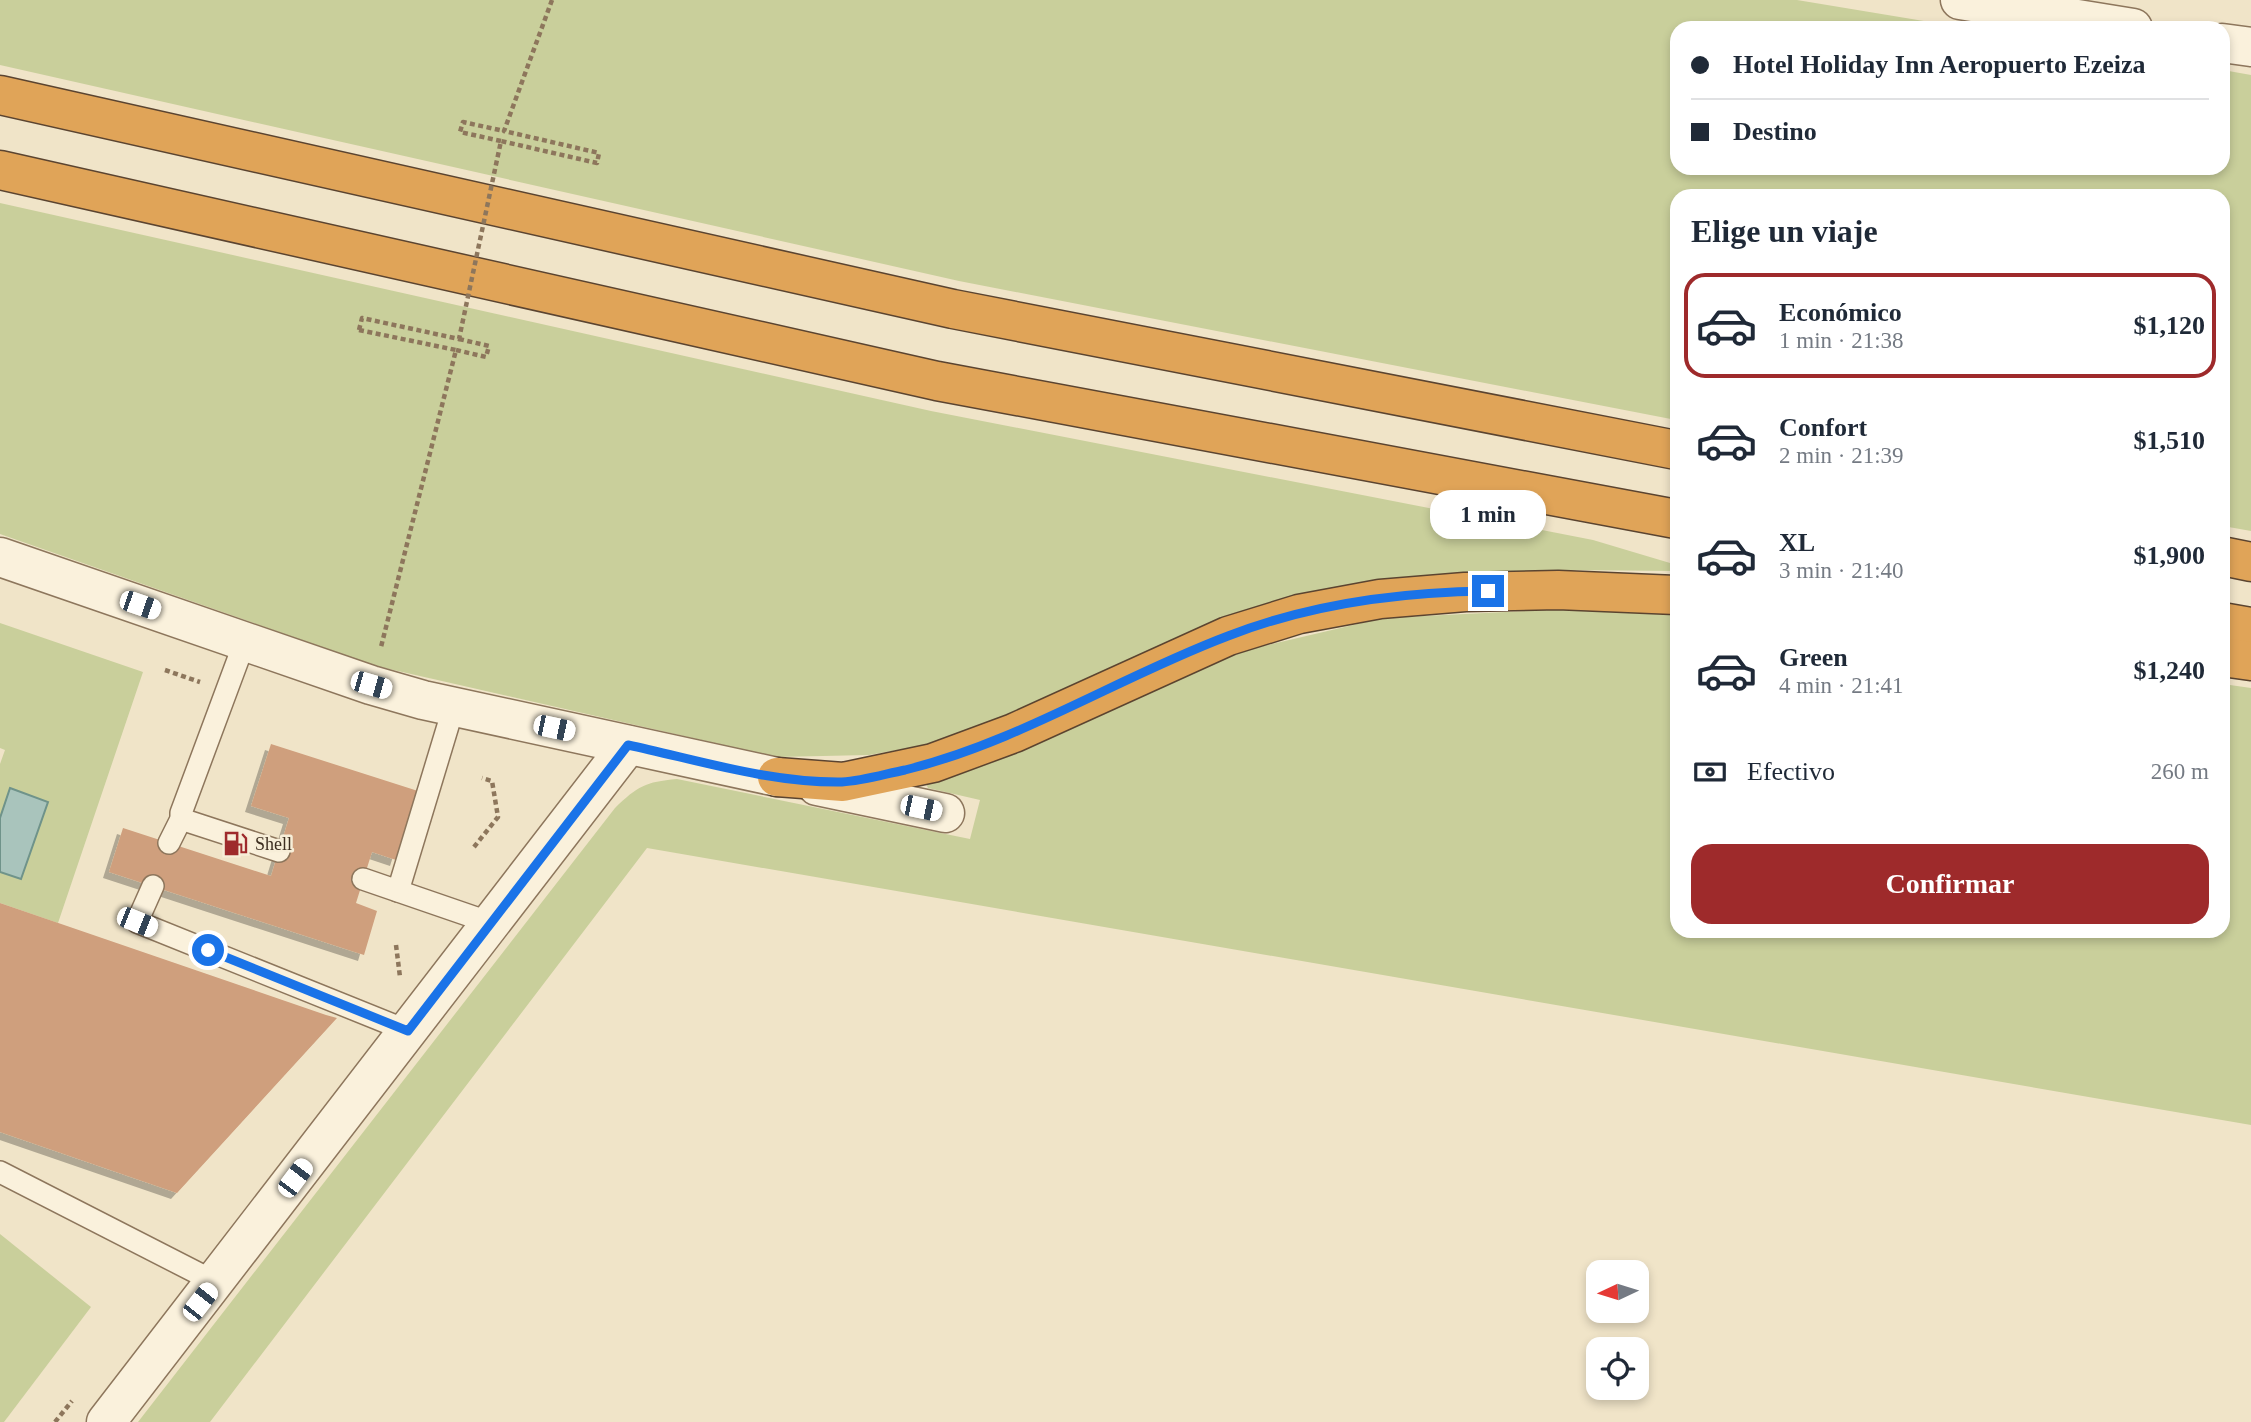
<!DOCTYPE html>
<html lang="es">
<head>
<meta charset="utf-8">
<style>
	:root { --surface:#fff; --page:#f6f6f7; --text:#1f2937; --muted:#747a83; --line:#e0e1e3; --accent:#9e2a2b }
	body { margin:0; font-family:Georgia,serif; background:var(--page); color:var(--text); height:100vh; display:flex; flex-direction:column; font-size:26px; white-space:nowrap }
	* { box-sizing:border-box; margin:0 }
	p { font-size:23px; color:var(--muted) }
	.icon { flex:none; width:38px; height:38px; fill:none; stroke:currentColor; stroke-width:2; stroke-linecap:round; stroke-linejoin:round }
	.map { position:relative; flex:1; overflow:hidden }
	.drawer { position:absolute; left:1670px; top:189px; width:560px; height:749px; display:flex; flex-direction:column; background:var(--surface); border-radius:21px; box-shadow:0 4px 10px #0003 }
	.drawer>* { flex:none }
	.hud { position:absolute; left:1670px; top:21px; width:560px; height:154px; border-radius:21px; box-shadow:0 4px 10px #0003; display:grid; align-content:center; height:154px; padding:0 21px; background:var(--surface) }
	.needle { width:46px; rotate:266deg }
	.controls { position:absolute; left:1586px; top:1260px; display:grid; gap:14px }
	.controls a { display:grid; place-items:center; width:63px; height:63px; border-radius:14px; background:var(--surface); box-shadow:0 4px 10px #0003; font-size:35px }
	.end { position:absolute; width:32px; height:32px; margin:-16px; border:9px solid #1a73e8; background:#fff; box-shadow:0 0 0 4px #fff }
	.from { border-radius:50% }
	.bubble { position:absolute; height:49px; border-radius:21px; background:var(--surface); box-shadow:0 4px 10px #0003; font-size:23px; font-weight:800; line-height:49px; text-align:center }
	.car { position:absolute; width:21px; height:42px; margin:-21px -10px; border-radius:9px; box-shadow:0 0 5px 2px #0007; background:linear-gradient(#fff 24%,#345 0 40%,#fff 0 76%,#345 0 86%,#fff 0) }
	.hud b { display:flex; align-items:center; gap:24px; height:66px; font-size:26px }
	.hud b+b { border-top:2px solid var(--line) }
	.hud i { width:18px; height:18px; background:var(--text) }
	ul { padding:0; list-style:none }
	li { display:flex; align-items:center; gap:21px; height:105px; margin:0 14px 10px; padding:0 7px; border:4px solid transparent; border-radius:21px }
	li div { flex:1 }
	li b { display:block; font-size:26px }
	li em { font-style:normal; font-weight:800 }
	li.current { border-color:var(--accent) }
	li>.icon { width:63px; height:63px; stroke-width:1.5 }
	h2 { padding:0 21px; font-size:32px; line-height:84px }
	.pay { display:flex; align-items:center; gap:18px; height:77px; padding:0 21px; font-size:26px }
	.pay p { margin-inline-start:auto }
	.button { display:flex; gap:14px; margin-top:auto; padding:14px 21px }
	.button a { flex:1; height:80px; border-radius:21px; background:var(--accent); color:#fff; font-size:28px; font-weight:800; line-height:80px; text-align:center }
	.map>svg:first-child { display:block }
	.green { fill:#c9cf9b }
	.water { fill:#a9c4bc; stroke:#6f938a; stroke-width:2 }
	.building { fill:#cf9f7d; filter:url(#shadow) }
	.lines { fill:none; stroke-linecap:round; stroke-linejoin:round }
	.service-casing { stroke:#8d765c; stroke-width:24 }
	.minor-casing { stroke:#8d765c; stroke-width:41 }
	.tertiary-casing { stroke:#8d765c; stroke-width:41 }
	.motorway-casing { stroke:#5b4430; stroke-width:41 }
	.path { stroke:#8d765c; stroke-width:4.5; stroke-dasharray:5 3.5; stroke-linecap:butt }
	.service { stroke:#faf1dc; stroke-width:21 }
	.minor { stroke:#faf1dc; stroke-width:38 }
	.tertiary { stroke:#faf1dc; stroke-width:38 }
	.motorway { stroke:#e0a458; stroke-width:38 }
	.path-bridge { stroke:#8d765c; stroke-width:4.5; stroke-dasharray:5 3.5; stroke-linecap:butt }
	.route { stroke:#1a73e8; stroke-width:9 }
	.labels { text-anchor:middle; dominant-baseline:central; stroke-width:5; stroke-linejoin:round; paint-order:stroke }
	.poi-label { font-size:18px; fill:#3d2e20; stroke:#f7eed8; text-anchor:start }
</style>
</head>
<body>
<div class="map">
<svg width="2251" height="1422" viewBox="0 0 2251 1422">
	<defs>
		<filter id="shadow"><feDropShadow dx="-6" dy="6" stdDeviation="0" flood-color="#0004"/></filter>
	</defs>
	<rect width="100%" height="100%" fill="#f0e4c8"/>
	<g class="green">
		<polygon points="0,0 1797,0 1966,28 1676,28 1676,168 2222,168 2223,70 2251,75 2251,531 2223,526 2222,196 1676,196 1676,420 959,281 0,65"/>
		<polygon points="0,203 931,411 1593,540 1670,563 1676,566 1676,571 1568,570 1376,580 1219,619 1009,714 931,744 869,755 776,757 376,666 0,534"/>
		<path d="M1565,609L1676,612V931H2222L2223,684L2251,688V1125L647,848L210,1422H138L615,808C638,786 645,782 677,779L970,839L980,800L928,788L926,784L1234,653L1383,618Z"/>
		<polygon points="0,623 143,672 58,923 0,903 0,764 5,750 0,748"/>
		<polygon points="0,1234 91,1307 4,1422 0,1422"/>
	</g>
	<polygon class="water" points="10,788 48,802 21,879 0,872 0,818"/>
	<g class="building">
		<polygon points="271,744 418,791 396,860 372,852 356,903 377,911 364,955 109,872 123,828 271,876 289,818 251,806"/>
		<polygon points="0,903 326,1015 337,1018 177,1193 0,1132"/>
	</g>
	<g class="lines">
		<defs>
			<g id="service">
				<polyline points="181,819 279,851"/>
				<polyline points="169,843 181,819 181,813 245,641"/>
				<polyline points="363,879 491,923"/>
				<polyline points="153,886 137,922 408,1031"/>
				<polyline points="398,891 454,706"/>
				<polyline points="0,1172 215,1282"/>
			</g>
			<g id="minor">
				<polyline points="1960,0 2133,28"/>
				<polyline points="2222,43 2251,47"/>
				<polyline points="817,786 945,813"/>
			</g>
			<g id="tertiary">
				<polyline points="0,557 371,685 423,700 777,777"/>
				<polyline points="106,1422 628,745"/>
			</g>
			<g id="motorway">
				<polyline points="0,95 953,309 1676,450"/>
				<polyline points="0,170 937,381 1676,519"/>
				<polyline points="2222,556 2251,562"/>
				<polyline points="2222,622 2251,627"/>
				<polyline points="2222,657 2251,661"/>
				<polyline points="777,777 843,782 933,763 1014,733 1228,636 1299,614 1380,599 1465,592 1558,590 1676,595"/>
			</g>
		</defs>
		<use href="#service" class="service-casing"/>
		<use href="#minor" class="minor-casing"/>
		<use href="#tertiary" class="tertiary-casing"/>
		<use href="#motorway" class="motorway-casing"/>
		<g class="path">
			<polyline points="552,0 504,131 599,153"/>
			<polyline points="501,141 460,132 463,122 504,131"/>
			<polyline points="359,330 456,350 381,647"/>
			<polyline points="456,350 486,357 489,346 459,339"/>
			<polyline points="165,670 200,682"/>
			<polyline points="474,847 498,817 492,781 482,778"/>
			<polyline points="396,945 400,977"/>
			<polyline points="55,1422 72,1401"/>
		</g>
		<use href="#service" class="service"/>
		<use href="#minor" class="minor"/>
		<use href="#tertiary" class="tertiary"/>
		<use href="#motorway" class="motorway"/>
		<polyline class="path-bridge" points="359,330 362,318 459,339 501,141 597,163 599,153"/>
	</g>
	<g class="lines">
		<path class="route" d="M208,950L408,1031L628,745C698,760 770,783 842,782C863,781 885,774 905,770C1019,742 1119,677 1228,636C1310,604 1401,592 1488,591"/>
	</g>
	<defs>
		<symbol id="fuel-bare" viewBox="-9 -9 18 18"><path d="M-5.5-6h7V0h2V4h1.3V-2.5L3-4.5l.8-.8L6-3V5H2.5V1h-1V6h-7ZM-4.2-4.7v3.2H.2V-4.7Z" fill="#9e2a2b" stroke="#f7eed8" stroke-width="2.5" paint-order="stroke"/></symbol>
	</defs>
	<g fill-rule="evenodd">
		<use href="#fuel-bare" x="218" y="826" width="35" height="35"/>
	</g>
	<g class="labels">
		<g class="poi-label">
			<text x="255" y="844">Shell</text>
		</g>
	</g>
</svg>
<div class="controls">
<a><svg class="needle" viewBox="-14 -14 28 28"><path d="M0-13l5 13h-10z" fill="#e53935"/><path d="M0 13l5-13h-10z" fill="#747a83"/></svg></a>
<a><svg class="icon" aria-label="locate" viewBox="0 0 24 24"><circle cx="12" cy="12" r="6"/><path d="M12 2v4M12 18v4M2 12h4M18 12h4"/></svg></a>
</div>
<i class="end from" style="left:208px;top:950px"></i>
<i class="end" style="left:1488px;top:591px"></i>
<div class="bubble" style="left:1430px;top:490px;width:116px">1 min</div>
<i class="car" style="left:140px;top:605px;rotate:109deg"></i>
<i class="car" style="left:371px;top:685px;rotate:106deg"></i>
<i class="car" style="left:554px;top:728px;rotate:102deg"></i>
<i class="car" style="left:921px;top:808px;rotate:102deg"></i>
<i class="car" style="left:137px;top:922px;rotate:112deg"></i>
<i class="car" style="left:295px;top:1178px;rotate:37deg"></i>
<i class="car" style="left:200px;top:1302px;rotate:38deg"></i>
<div class="hud">
<b><i class="from"></i>Hotel Holiday Inn Aeropuerto Ezeiza</b>
<b><i></i>Destino</b>
</div>
<section class="drawer">
<h2>Elige un viaje</h2>
<ul>
<li class="current"><svg class="icon" aria-label="car" viewBox="0 0 24 24"><path d="M5 17H2v-5l4-1 3-4h7l3 4 3 1v5h-3M9 17h6M6 11h13"/><circle cx="7" cy="17" r="2"/><circle cx="17" cy="17" r="2"/></svg><div><b>Económico</b><p>1 min · 21:38</p></div><em>$1,120</em></li>
<li><svg class="icon" aria-label="car" viewBox="0 0 24 24"><path d="M5 17H2v-5l4-1 3-4h7l3 4 3 1v5h-3M9 17h6M6 11h13"/><circle cx="7" cy="17" r="2"/><circle cx="17" cy="17" r="2"/></svg><div><b>Confort</b><p>2 min · 21:39</p></div><em>$1,510</em></li>
<li><svg class="icon" aria-label="car" viewBox="0 0 24 24"><path d="M5 17H2v-5l4-1 3-4h7l3 4 3 1v5h-3M9 17h6M6 11h13"/><circle cx="7" cy="17" r="2"/><circle cx="17" cy="17" r="2"/></svg><div><b>XL</b><p>3 min · 21:40</p></div><em>$1,900</em></li>
<li><svg class="icon" aria-label="car" viewBox="0 0 24 24"><path d="M5 17H2v-5l4-1 3-4h7l3 4 3 1v5h-3M9 17h6M6 11h13"/><circle cx="7" cy="17" r="2"/><circle cx="17" cy="17" r="2"/></svg><div><b>Green</b><p>4 min · 21:41</p></div><em>$1,240</em></li>
</ul>
<div class="pay"><svg class="icon" aria-label="cash" viewBox="0 0 24 24"><path d="M3 7h18v10H3z"/><circle cx="12" cy="12" r="2"/></svg>Efectivo<p>260 m</p></div>
<div class="button"><a>Confirmar</a></div>
</section>
</div>
</body>
</html>
